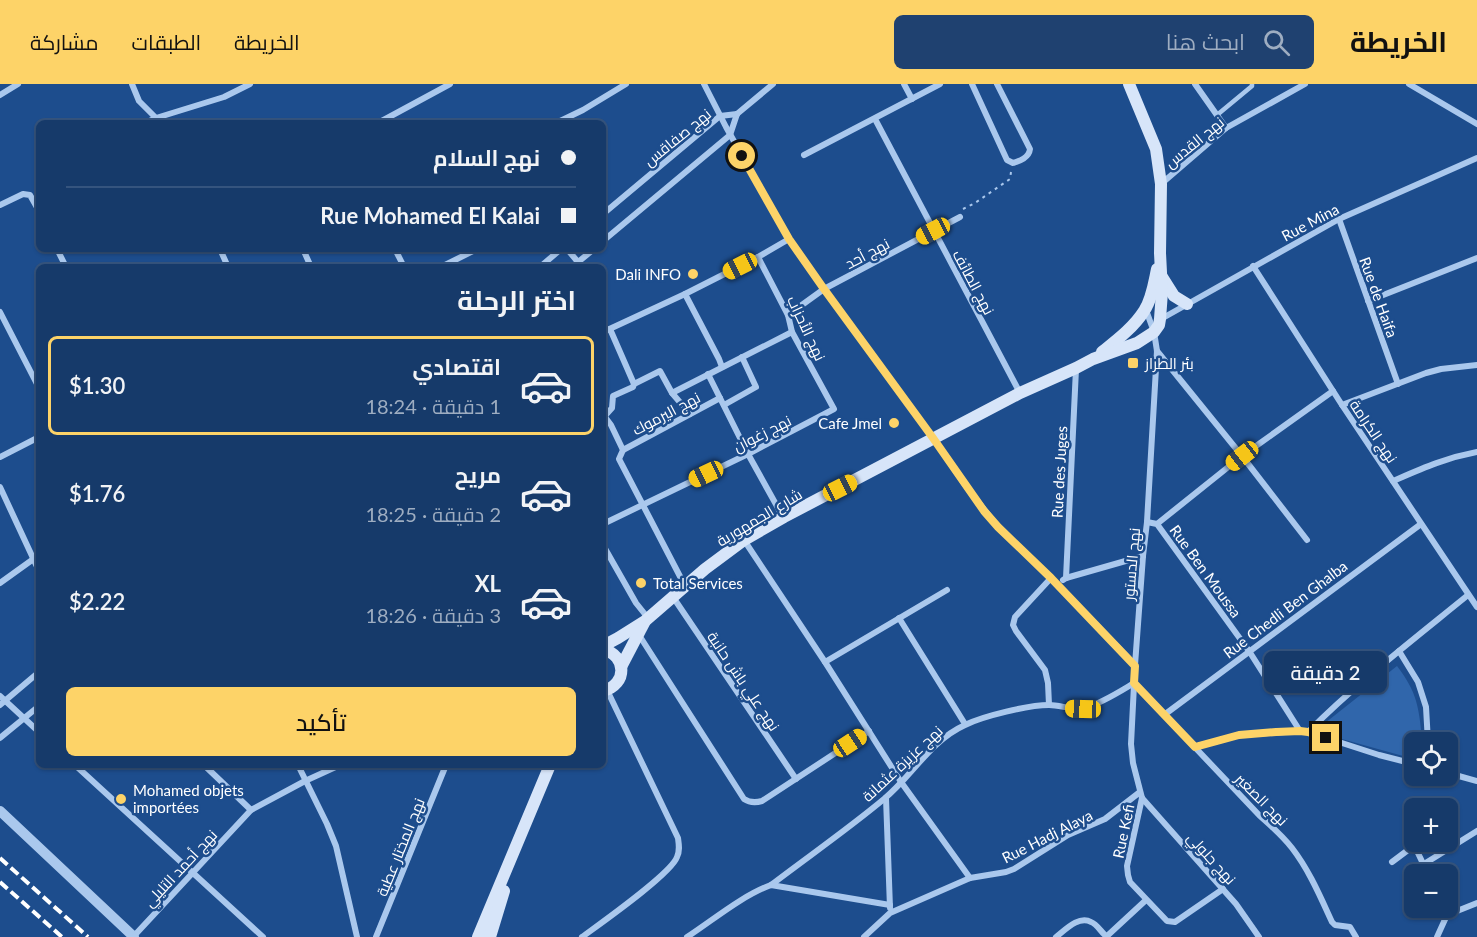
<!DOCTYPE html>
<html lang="ar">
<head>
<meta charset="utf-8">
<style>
	:root { --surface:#163a6a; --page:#1f4170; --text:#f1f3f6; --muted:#9eadc1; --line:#35547e; --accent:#fdd368 }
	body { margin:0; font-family:Lato,Cairo,sans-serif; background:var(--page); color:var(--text); direction:rtl; height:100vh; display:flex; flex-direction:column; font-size:22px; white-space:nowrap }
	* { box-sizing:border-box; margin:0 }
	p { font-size:20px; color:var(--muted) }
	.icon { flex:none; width:33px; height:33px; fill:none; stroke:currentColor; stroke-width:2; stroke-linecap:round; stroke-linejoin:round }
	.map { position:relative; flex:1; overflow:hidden; direction:ltr }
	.panel { position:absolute; left:36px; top:180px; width:570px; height:504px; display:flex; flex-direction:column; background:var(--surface); border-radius:9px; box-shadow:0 2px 4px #0004,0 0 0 2px var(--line); direction:rtl }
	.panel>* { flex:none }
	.banner { position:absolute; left:36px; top:36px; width:570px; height:132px; border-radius:9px; box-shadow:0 2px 4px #0004,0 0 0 2px var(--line); direction:rtl; display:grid; align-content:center; height:132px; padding:0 30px; background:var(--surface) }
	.fabs { position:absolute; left:1404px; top:648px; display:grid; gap:12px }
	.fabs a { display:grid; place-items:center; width:54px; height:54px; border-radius:9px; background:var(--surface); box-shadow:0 2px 4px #0004,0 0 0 2px var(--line); font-size:30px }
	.end { position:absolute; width:27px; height:27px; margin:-14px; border:8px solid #fdd368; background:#111; box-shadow:0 0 0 3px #111 }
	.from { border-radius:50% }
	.bubble { position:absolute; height:42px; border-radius:9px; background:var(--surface); box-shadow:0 2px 4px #0004,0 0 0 2px var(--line); font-size:20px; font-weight:600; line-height:42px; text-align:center; direction:rtl }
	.car { position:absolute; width:18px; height:36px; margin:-18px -9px; border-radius:8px; box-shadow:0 0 4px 2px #0007; background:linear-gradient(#f5c518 24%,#345 0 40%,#f5c518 0 76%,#345 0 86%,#f5c518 0) }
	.banner b { display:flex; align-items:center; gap:21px; height:57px; font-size:22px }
	.banner b+b { border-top:2px solid var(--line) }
	.banner i { width:15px; height:15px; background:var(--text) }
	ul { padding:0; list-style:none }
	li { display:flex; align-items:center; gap:18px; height:99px; margin:0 12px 9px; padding:0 18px; border:3px solid transparent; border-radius:9px }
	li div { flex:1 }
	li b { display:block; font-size:22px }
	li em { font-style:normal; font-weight:600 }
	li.selected { border-color:var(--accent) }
	li>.icon { width:54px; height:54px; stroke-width:1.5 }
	h2 { padding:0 30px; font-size:27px; line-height:72px }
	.action { display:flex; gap:12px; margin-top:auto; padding:12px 30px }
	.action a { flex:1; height:69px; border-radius:9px; background:var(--accent); color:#111; font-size:24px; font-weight:600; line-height:69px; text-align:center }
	header { display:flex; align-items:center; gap:36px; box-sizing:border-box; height:84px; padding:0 30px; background:var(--accent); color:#111 }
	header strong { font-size:28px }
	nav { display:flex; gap:33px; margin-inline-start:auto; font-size:21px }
	.search { width:420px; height:54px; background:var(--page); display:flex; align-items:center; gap:15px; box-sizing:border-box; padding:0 21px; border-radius:9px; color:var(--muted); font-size:22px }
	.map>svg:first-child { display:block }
	.green { fill:#3066ab }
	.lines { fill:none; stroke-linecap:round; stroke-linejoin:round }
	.path { stroke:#aac8ed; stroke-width:2; stroke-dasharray:3 4.5; stroke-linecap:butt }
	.service { stroke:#aac8ed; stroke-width:4.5 }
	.minor { stroke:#aac8ed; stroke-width:6 }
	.tertiary { stroke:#aac8ed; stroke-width:10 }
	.secondary { stroke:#d7e5f9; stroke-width:12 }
	.rail { stroke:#fff; stroke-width:4; stroke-dasharray:10 4.5; stroke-linecap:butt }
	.route { stroke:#fdd368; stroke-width:8 }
	.poi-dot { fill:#fdd368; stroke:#1d4d8d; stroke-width:2 }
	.labels { text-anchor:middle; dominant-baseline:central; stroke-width:5; stroke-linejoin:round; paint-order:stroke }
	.street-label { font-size:15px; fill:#fff; stroke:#1d4d8d }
	.poi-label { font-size:15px; fill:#fff; stroke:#1d4d8d; text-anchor:start }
</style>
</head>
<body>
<header>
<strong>الخريطة</strong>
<div class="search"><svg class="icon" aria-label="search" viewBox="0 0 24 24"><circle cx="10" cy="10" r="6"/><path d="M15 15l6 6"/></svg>ابحث هنا</div>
<nav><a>الخريطة</a><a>الطبقات</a><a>مشاركة</a></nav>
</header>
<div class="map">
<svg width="1477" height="853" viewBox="0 0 1477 853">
	<rect width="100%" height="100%" fill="#1d4d8d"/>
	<path class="green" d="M1397,582C1417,608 1419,623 1422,655L1421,658H1414V675L1331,652C1326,648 1324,646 1325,639Z"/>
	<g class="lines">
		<polyline class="path" points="963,125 975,119 1010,95 1011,88"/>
		<polyline class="service" points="1217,31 1252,2 1252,0"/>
		<g class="minor">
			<polyline points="132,0 139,17 156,34 158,39"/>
			<polyline points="704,0 726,43 789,155 824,205 933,354 968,405 998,443 1051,494 1135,581"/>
			<polyline points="904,0 912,15"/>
			<path d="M972,0L1007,76L1013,79C1019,77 1029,74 1030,65L997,0"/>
			<polyline points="1195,0 1226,44"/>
			<polyline points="1409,0 1477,40"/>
			<polyline points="0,11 18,0"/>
			<polyline points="737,30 773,0"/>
			<polyline points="875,35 1020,309"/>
			<polyline points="145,39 156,34 224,13 250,0"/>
			<polyline points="378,39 450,0"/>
			<polyline points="556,39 583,26 626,0"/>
			<polyline points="804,71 940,0"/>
			<polyline points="1161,100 1226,44 1305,0"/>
			<polyline points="0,121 23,110 30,111 39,127"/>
			<polyline points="603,130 720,32 737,30"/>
			<polyline points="1339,135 1398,300"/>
			<polyline points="603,157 730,51 737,30"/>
			<polyline points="57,165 66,183"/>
			<polyline points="220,165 228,183"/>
			<polyline points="303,165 311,183"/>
			<polyline points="395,165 404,183"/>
			<polyline points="567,165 578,178"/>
			<polyline points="1253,182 1342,321 1477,523"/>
			<polyline points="441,183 477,165"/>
			<polyline points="540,183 561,165"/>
			<polyline points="572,183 594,165"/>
			<polyline points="685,210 719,275 722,283"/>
			<polyline points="1368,217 1477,174"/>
			<polyline points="1146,226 1154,248 1157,267 1147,438 1143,472 1135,581 1131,660 1133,679 1142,714 1236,820 1259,853"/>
			<polyline points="0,228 39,304"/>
			<polyline points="788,231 824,205 960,133"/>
			<polyline points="1161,235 1339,135 1477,74"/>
			<polyline points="610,245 634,300"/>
			<polyline points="603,248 685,210 758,173 789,155"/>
			<polyline points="1157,267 1242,372 1307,456"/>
			<polyline points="708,290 748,370 783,433"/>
			<polyline points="672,309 792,248"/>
			<polyline points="724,321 756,303 742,273"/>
			<polyline points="1342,321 1426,289 1441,285 1477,281"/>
			<polyline points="605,333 611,341 623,366 619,375 685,502"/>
			<polyline points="603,334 612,324 613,312 633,303 634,300 660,287 672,309 690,330"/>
			<polyline points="623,366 720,314"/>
			<polyline points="0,373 39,353"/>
			<path d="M1393,397C1423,384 1445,374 1477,368"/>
			<polyline points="0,403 39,487"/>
			<polyline points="1147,438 1157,440 1249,567 1300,647"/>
			<polyline points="603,440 748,370 834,325 792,248 788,231 758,173"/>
			<polyline points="1157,440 1242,372 1333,307"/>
			<polyline points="744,456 825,578 901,698 970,794"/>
			<polyline points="603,461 636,519 648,534"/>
			<polyline points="1066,494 1076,285"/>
			<polyline points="1063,496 1066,494 1143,472"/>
			<polyline points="0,499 39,471"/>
			<polyline points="673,513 796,695"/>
			<polyline points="899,534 965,640"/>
			<path d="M639,551L744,715C750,719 755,719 762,717L869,647"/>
			<polyline points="1399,567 1418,598 1426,623 1428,658"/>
			<polyline points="825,578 947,506"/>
			<polyline points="0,612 39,648"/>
			<polyline points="0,621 39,588"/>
			<polyline points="1049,621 1048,599 1045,586 1016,547 1013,541 1015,533 1051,494"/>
			<polyline points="1164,631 1421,440"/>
			<path d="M1308,648C1358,598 1414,555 1468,511"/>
			<polyline points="0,654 39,622"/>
			<polyline points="1195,663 1239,651 1300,647 1308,648 1379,671 1414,680"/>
			<polyline points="75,681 263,853"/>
			<polyline points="204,681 251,726"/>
			<polyline points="298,681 327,740 336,762 357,853"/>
			<polyline points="1448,689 1477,697"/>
			<polyline points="886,714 890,824"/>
			<polyline points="1142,714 1127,782 1128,791 1130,798 1167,837 1175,838 1223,805"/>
			<polyline points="1392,778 1412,763 1417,767 1428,790"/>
			<polyline points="1424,780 1477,747"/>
			<path d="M771,801C809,772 848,745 884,715C913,691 930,657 965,641C983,632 1029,621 1049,621C1061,621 1073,627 1085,624C1102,619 1119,608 1134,599L1259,731C1270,741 1282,751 1292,764C1309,786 1320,812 1332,838L1335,841L1350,843L1356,853"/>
			<polyline points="133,853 251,726 305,697 340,681"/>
			<polyline points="376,853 446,681"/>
			<path d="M582,853C601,839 671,790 677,773C680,767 679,761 678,754L607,606"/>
			<path d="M687,853C713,836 743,811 771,801L890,821"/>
			<polyline points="864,853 890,829 970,794 1006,788 1014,785 1068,751 1105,735 1140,708"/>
			<path d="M1056,853C1065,846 1079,831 1091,838C1097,840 1101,848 1106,852"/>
			<polyline points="1106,853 1146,816"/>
			<polyline points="1437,853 1447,831 1477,819"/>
		</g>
		<polyline class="tertiary" points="0,727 134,853"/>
		<g class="secondary">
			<polyline points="1162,193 1174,212 1187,220"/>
			<path d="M1102,268C1117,256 1134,243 1144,227C1152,215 1154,199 1157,185"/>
			<polyline points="603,562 618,554 645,537 705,485 744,456 784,433 1020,309 1076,284 1093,275 1137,259 1154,248 1159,241 1160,235 1162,208 1160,169 1161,100 1156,65 1129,0"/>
			<path d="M603,565C627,572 628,600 603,607"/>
			<polyline points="621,583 644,539"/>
			<polyline points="478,853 550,681"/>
			<polyline points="490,853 504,807"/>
		</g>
		<g class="rail">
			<polyline points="0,774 88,853"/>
			<polyline points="0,798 62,853"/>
		</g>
	</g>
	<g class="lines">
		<polyline class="route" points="742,72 789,155 824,205 933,354 984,427 998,443 1051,494 1135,582 1134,599 1195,663 1239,651 1276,648 1300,647 1308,648 1326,654"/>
	</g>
	<g class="poi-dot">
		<circle cx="693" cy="190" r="6"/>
		<rect x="1127" y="273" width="12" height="12" rx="3"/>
		<circle cx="894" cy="339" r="6"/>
		<circle cx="641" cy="499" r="6"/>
		<circle cx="121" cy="715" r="6"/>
	</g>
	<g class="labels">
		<g class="street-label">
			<text transform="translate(677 53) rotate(-39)">نهج صفاقس</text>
			<text transform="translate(1194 58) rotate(-39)">نهج القدس</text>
			<text transform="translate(1310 138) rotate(-28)">Rue Mina</text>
			<text transform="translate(867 169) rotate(-28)">نهج أحد</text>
			<text transform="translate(974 198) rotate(62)">نهج الطائف</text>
			<text transform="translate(1379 213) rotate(70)">Rue de Haifa</text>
			<text transform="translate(807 244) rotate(65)">نهج الأحزاب</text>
			<text transform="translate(666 329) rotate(-28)">نهج اليرموك</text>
			<text transform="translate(1374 347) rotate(56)">نهج الكرامة</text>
			<text transform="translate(762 349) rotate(-27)">نهج زغوان</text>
			<text transform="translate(1059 388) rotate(-87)">Rue des Juges</text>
			<text transform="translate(759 433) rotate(-31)">شارع الجمهورية</text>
			<text transform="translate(1131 480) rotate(-85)">نهج الدستور</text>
			<text transform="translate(1206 487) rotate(54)">Rue Ben Moussa</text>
			<text transform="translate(1285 525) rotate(-37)">Rue Chedli Ben Ghalba</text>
			<text transform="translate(744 597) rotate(56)">نهج علي باش حانبة</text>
			<text transform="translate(902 679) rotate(-43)">نهج عزيزة عثمانة</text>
			<text transform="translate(1262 715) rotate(45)">نهج الصغير</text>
			<text transform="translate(1123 747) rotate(-78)">Rue Kefi</text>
			<text transform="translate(1047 752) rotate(-27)">Rue Hadj Alaya</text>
			<text transform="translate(400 763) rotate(-68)">نهج المختار عطية</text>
			<text transform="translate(1212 774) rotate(48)">نهج جلولي</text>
			<text transform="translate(180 784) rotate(-47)">نهج أحمد التليلي</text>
		</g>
		<g class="poi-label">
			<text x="681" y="190" text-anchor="end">Dali INFO</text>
			<text x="1145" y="279">بئر الطراز</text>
			<text x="882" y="339" text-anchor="end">Cafe Jmel</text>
			<text x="653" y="499">Total Services</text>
			<text x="133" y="706">Mohamed objets<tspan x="133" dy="17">importées</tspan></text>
		</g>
	</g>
</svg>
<div class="fabs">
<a><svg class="icon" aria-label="locate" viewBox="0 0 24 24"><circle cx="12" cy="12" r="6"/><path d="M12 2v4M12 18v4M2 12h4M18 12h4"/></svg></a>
<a>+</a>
<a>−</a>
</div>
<i class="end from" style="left:742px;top:72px"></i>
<i class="end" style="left:1326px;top:654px"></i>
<div class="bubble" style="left:1264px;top:567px;width:123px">2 دقيقة</div>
<i class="car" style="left:933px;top:147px;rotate:242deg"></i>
<i class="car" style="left:740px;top:182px;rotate:243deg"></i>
<i class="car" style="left:1242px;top:372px;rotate:232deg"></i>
<i class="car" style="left:706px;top:390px;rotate:245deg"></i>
<i class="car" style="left:840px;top:404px;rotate:63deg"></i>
<i class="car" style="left:1083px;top:625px;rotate:272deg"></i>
<i class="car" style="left:850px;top:659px;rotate:57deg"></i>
<div class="banner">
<b><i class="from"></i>نهج السلام</b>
<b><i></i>Rue Mohamed El Kalai</b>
</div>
<section class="panel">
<h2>اختر الرحلة</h2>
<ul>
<li class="selected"><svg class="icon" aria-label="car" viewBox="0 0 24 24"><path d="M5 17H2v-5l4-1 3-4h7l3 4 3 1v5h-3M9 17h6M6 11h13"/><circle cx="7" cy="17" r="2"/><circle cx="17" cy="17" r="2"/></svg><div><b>اقتصادي</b><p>1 دقيقة · 18:24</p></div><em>$1.30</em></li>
<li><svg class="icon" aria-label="car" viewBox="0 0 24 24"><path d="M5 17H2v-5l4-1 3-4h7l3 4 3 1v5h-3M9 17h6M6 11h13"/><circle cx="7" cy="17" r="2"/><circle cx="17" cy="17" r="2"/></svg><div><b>مريح</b><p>2 دقيقة · 18:25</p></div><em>$1.76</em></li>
<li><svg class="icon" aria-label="car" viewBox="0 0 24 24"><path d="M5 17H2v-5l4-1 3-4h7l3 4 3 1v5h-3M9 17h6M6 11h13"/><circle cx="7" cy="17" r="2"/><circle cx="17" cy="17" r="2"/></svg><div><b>XL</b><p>3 دقيقة · 18:26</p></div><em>$2.22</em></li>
</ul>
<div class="action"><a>تأكيد</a></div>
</section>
</div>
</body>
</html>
